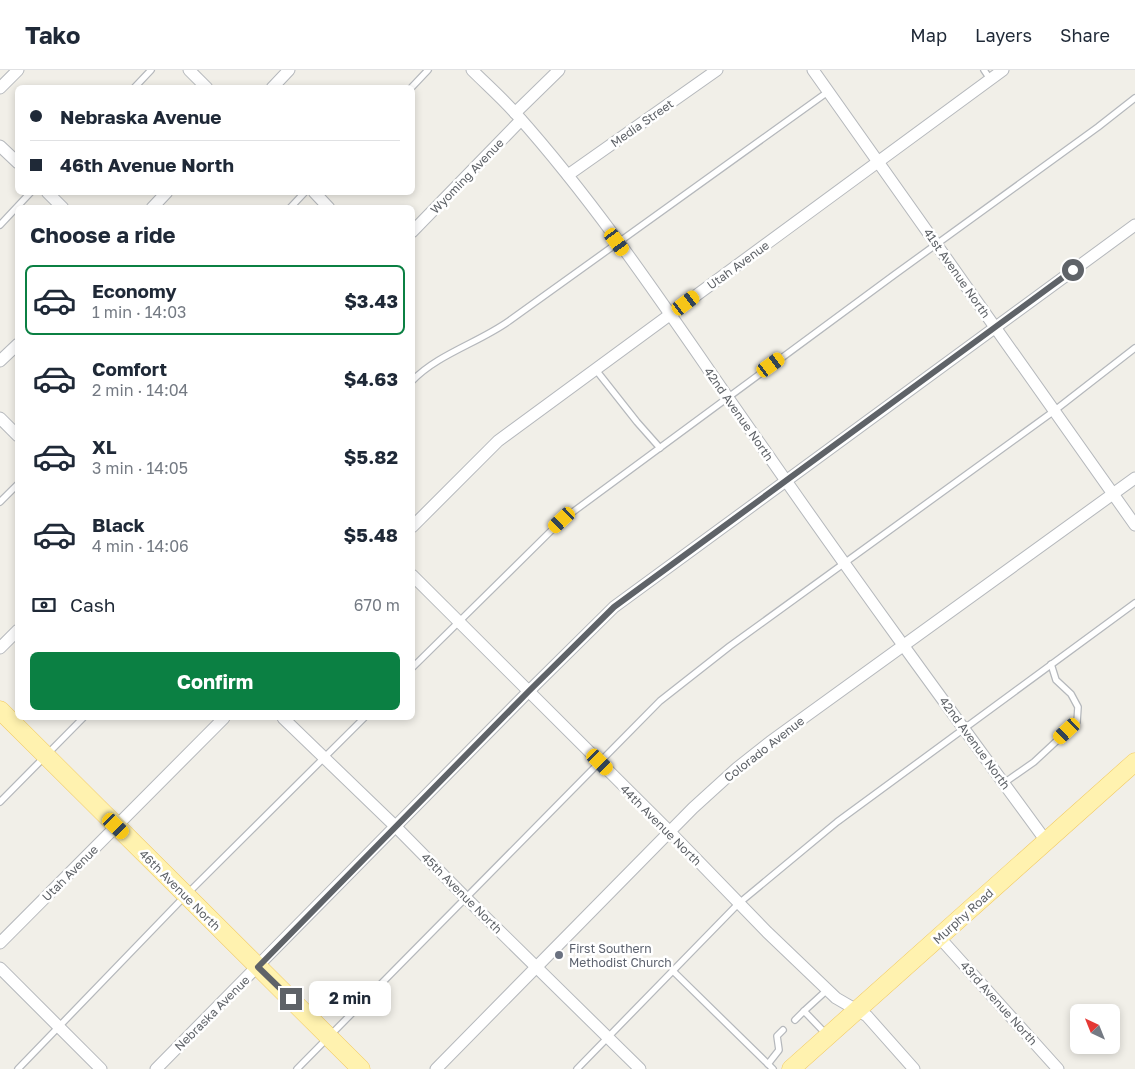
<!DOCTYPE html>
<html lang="en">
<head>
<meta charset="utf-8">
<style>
	:root { --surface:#fff; --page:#f2f2f3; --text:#1f2937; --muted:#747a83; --line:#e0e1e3; --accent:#0b8043 }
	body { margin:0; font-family:"Golos Text",sans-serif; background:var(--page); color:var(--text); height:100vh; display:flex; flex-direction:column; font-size:19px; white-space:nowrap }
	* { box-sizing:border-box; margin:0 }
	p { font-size:16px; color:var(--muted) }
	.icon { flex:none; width:28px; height:28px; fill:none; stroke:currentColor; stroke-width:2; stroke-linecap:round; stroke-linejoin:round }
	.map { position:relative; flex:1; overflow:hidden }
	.sheet { position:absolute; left:15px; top:135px; width:400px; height:515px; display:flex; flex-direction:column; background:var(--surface); border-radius:8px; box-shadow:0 2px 8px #0003 }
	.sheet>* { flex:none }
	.top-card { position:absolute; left:15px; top:15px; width:400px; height:110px; border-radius:8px; box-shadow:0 2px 8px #0003; display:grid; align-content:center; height:110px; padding:0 15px; background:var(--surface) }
	.needle { width:32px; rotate:317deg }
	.fabs { position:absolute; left:1070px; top:934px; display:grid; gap:10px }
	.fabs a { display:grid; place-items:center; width:50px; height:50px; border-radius:8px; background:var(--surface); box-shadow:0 2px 8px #0003; font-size:25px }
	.end { position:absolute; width:22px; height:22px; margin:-11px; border:6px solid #5f6368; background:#fff; box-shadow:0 0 0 2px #fff }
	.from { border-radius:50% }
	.bubble { position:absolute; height:35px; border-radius:8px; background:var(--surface); box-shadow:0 2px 8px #0003; font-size:16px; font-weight:700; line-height:35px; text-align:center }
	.car { position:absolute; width:15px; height:30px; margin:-15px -8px; border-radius:6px; box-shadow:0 0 4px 1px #0007; background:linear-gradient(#f5c518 24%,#345 0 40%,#f5c518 0 76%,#345 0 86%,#f5c518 0) }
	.top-card b { display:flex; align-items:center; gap:18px; height:48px; font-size:19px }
	.top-card b+b { border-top:1px solid var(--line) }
	.top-card i { width:12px; height:12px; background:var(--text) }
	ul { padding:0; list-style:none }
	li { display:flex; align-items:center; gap:15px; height:70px; margin:0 10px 8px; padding:0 5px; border:2px solid transparent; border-radius:8px }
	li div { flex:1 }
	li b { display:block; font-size:19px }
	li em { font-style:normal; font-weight:700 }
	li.selected { border-color:var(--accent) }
	li>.icon { width:45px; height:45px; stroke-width:1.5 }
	h2 { padding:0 15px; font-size:22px; line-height:60px }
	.pay { display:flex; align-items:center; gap:12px; height:55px; padding:0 15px; font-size:19px }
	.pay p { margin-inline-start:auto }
	.primary-button { display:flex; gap:10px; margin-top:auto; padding:10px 15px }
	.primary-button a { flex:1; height:58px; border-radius:8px; background:var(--accent); color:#fff; font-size:20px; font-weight:700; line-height:58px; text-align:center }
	header { display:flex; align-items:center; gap:30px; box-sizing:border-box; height:70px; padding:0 25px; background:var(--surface); border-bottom:1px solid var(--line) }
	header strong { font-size:24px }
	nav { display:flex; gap:28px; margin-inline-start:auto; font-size:18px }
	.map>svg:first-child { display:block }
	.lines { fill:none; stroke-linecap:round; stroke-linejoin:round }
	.service-casing { stroke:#b5b8bc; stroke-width:8 }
	.minor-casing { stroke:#b5b8bc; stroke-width:13 }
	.primary-casing { stroke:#f2c960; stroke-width:19 }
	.service { stroke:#fff; stroke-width:5.5 }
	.minor { stroke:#fff; stroke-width:11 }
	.primary { stroke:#fff2af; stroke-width:18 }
	.route { stroke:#5f6368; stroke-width:6 }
	.worship-dot { fill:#6b7280; stroke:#fff; stroke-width:2 }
	.labels { text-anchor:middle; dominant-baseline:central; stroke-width:5; stroke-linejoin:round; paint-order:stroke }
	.street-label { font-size:12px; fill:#5f6368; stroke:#fff }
	.worship-label { font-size:12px; fill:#5b616d; stroke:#fff; text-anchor:start }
</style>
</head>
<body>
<header>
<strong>Tako</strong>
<nav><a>Map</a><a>Layers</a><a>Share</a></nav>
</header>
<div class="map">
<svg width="1135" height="999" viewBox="0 0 1135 999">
	<rect width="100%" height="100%" fill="#f1efe8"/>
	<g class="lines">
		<defs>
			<g id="service">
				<polyline points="984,0 990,9"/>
				<polyline points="134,18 151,0"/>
				<polyline points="411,18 428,0"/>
				<polyline points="290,138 305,122"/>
				<polyline points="0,155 31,122"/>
				<polyline points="596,300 637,352 660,378"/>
				<path d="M412,311C438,284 478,273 509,251C615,175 722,98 829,21"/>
				<polyline points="0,432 18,414"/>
				<polyline points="412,598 562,450 894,205 1098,57 1135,28"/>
				<polyline points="1004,713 1034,692 1077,652 1078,637 1071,624 1056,610 1051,594"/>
				<polyline points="0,732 83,648"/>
				<polyline points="673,901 773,999"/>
				<polyline points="804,941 827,920"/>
				<polyline points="795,950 804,941 827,965"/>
				<polyline points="768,994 779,980 777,966 783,960"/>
				<polyline points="18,999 186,825 364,648"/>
				<polyline points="297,999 660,631 730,576 1054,341 1135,278"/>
				<polyline points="577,999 738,834 837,752 1135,533"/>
			</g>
			<g id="minor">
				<polyline points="189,0 207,18"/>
				<path d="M472,0C487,15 503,29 517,45C608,147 682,263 761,375C854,509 950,640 1046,771"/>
				<polyline points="813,0 1135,455"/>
				<polyline points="0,18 18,0"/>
				<polyline points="272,18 289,0"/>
				<polyline points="515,43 559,0"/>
				<polyline points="0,76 18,93"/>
				<polyline points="568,105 717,0"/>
				<polyline points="47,122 63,138"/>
				<polyline points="314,122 329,138"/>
				<polyline points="152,138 167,122"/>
				<polyline points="412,162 521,50"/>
				<polyline points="0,291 18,274"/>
				<polyline points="0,348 18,366"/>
				<polyline points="412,457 498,371 1003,0"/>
				<polyline points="412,505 670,762 767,862 836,928 867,946 914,999"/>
				<polyline points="0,578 18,560"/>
				<polyline points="283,648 395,756 466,828 640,999"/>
				<polyline points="939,867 1058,999"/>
				<polyline points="0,873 224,648"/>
				<polyline points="0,898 101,999"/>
				<polyline points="156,999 528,622 614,537 1135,155"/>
				<polyline points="436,999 693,738 737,698 770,672 1135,408"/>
			</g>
			<g id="primary">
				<polyline points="0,640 361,999"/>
				<polyline points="791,999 1135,692"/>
			</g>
		</defs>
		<use href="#service" class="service-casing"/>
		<use href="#minor" class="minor-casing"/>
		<use href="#primary" class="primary-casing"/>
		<use href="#service" class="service"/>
		<use href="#minor" class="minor"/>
		<use href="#primary" class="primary"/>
	</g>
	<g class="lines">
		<polyline class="route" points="291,929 258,897 528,622 614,537 1073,200"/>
	</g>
	<circle class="worship-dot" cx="559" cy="885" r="5"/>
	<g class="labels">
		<g class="street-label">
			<text transform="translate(642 53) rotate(-35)">Media Street</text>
			<text transform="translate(467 106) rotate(-46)">Wyoming Avenue</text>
			<text transform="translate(738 195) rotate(-36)">Utah Avenue</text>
			<text transform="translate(957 203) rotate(55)">41st Avenue North</text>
			<text transform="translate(739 344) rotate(55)">42nd Avenue North</text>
			<text transform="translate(975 673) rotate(54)">42nd Avenue North</text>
			<text transform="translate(764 679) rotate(-38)">Colorado Avenue</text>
			<text transform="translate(661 755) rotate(45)">44th Avenue North</text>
			<text transform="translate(70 803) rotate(-45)">Utah Avenue</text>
			<text transform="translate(180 820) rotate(45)">46th Avenue North</text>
			<text transform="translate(462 823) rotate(45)">45th Avenue North</text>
			<text transform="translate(963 846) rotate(-42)">Murphy Road</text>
			<text transform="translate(999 933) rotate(48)">43rd Avenue North</text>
			<text transform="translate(212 943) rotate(-45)">Nebraska Avenue</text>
		</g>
		<g class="worship-label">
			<text x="569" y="878">First Southern<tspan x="569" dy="14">Methodist Church</tspan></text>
		</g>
	</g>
</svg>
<div class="fabs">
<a><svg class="needle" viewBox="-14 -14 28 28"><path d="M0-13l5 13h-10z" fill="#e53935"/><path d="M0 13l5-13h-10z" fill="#747a83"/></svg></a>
</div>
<i class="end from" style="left:1073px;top:200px"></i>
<i class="end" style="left:291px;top:929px"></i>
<div class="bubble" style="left:309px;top:911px;width:82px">2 min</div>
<i class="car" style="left:617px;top:172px;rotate:144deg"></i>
<i class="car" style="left:686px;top:233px;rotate:53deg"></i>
<i class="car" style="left:771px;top:295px;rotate:54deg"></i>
<i class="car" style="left:562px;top:450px;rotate:227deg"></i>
<i class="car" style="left:1067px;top:661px;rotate:227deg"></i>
<i class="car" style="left:600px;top:692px;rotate:135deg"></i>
<i class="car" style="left:116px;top:756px;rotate:134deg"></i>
<div class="top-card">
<b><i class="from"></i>Nebraska Avenue</b>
<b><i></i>46th Avenue North</b>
</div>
<section class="sheet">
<h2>Choose a ride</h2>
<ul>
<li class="selected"><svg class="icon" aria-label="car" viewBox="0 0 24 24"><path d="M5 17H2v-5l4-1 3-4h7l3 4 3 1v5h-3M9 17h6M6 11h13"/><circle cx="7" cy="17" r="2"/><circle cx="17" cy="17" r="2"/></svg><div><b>Economy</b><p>1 min · 14:03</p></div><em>$3.43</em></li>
<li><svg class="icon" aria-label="car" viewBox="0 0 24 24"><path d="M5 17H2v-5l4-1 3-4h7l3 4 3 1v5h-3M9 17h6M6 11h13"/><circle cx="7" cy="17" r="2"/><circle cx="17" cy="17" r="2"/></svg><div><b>Comfort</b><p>2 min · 14:04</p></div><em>$4.63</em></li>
<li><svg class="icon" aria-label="car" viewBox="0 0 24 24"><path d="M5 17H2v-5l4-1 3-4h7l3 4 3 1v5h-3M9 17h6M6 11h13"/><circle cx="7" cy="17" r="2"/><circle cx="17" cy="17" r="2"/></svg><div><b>XL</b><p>3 min · 14:05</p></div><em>$5.82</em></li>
<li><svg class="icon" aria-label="car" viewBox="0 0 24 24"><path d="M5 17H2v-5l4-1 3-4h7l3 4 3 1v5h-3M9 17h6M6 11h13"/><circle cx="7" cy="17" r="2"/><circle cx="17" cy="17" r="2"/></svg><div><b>Black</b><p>4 min · 14:06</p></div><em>$5.48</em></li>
</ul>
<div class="pay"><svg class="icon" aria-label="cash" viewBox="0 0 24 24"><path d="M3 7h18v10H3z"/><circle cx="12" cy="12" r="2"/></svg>Cash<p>670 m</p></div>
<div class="primary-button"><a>Confirm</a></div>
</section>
</div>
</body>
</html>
